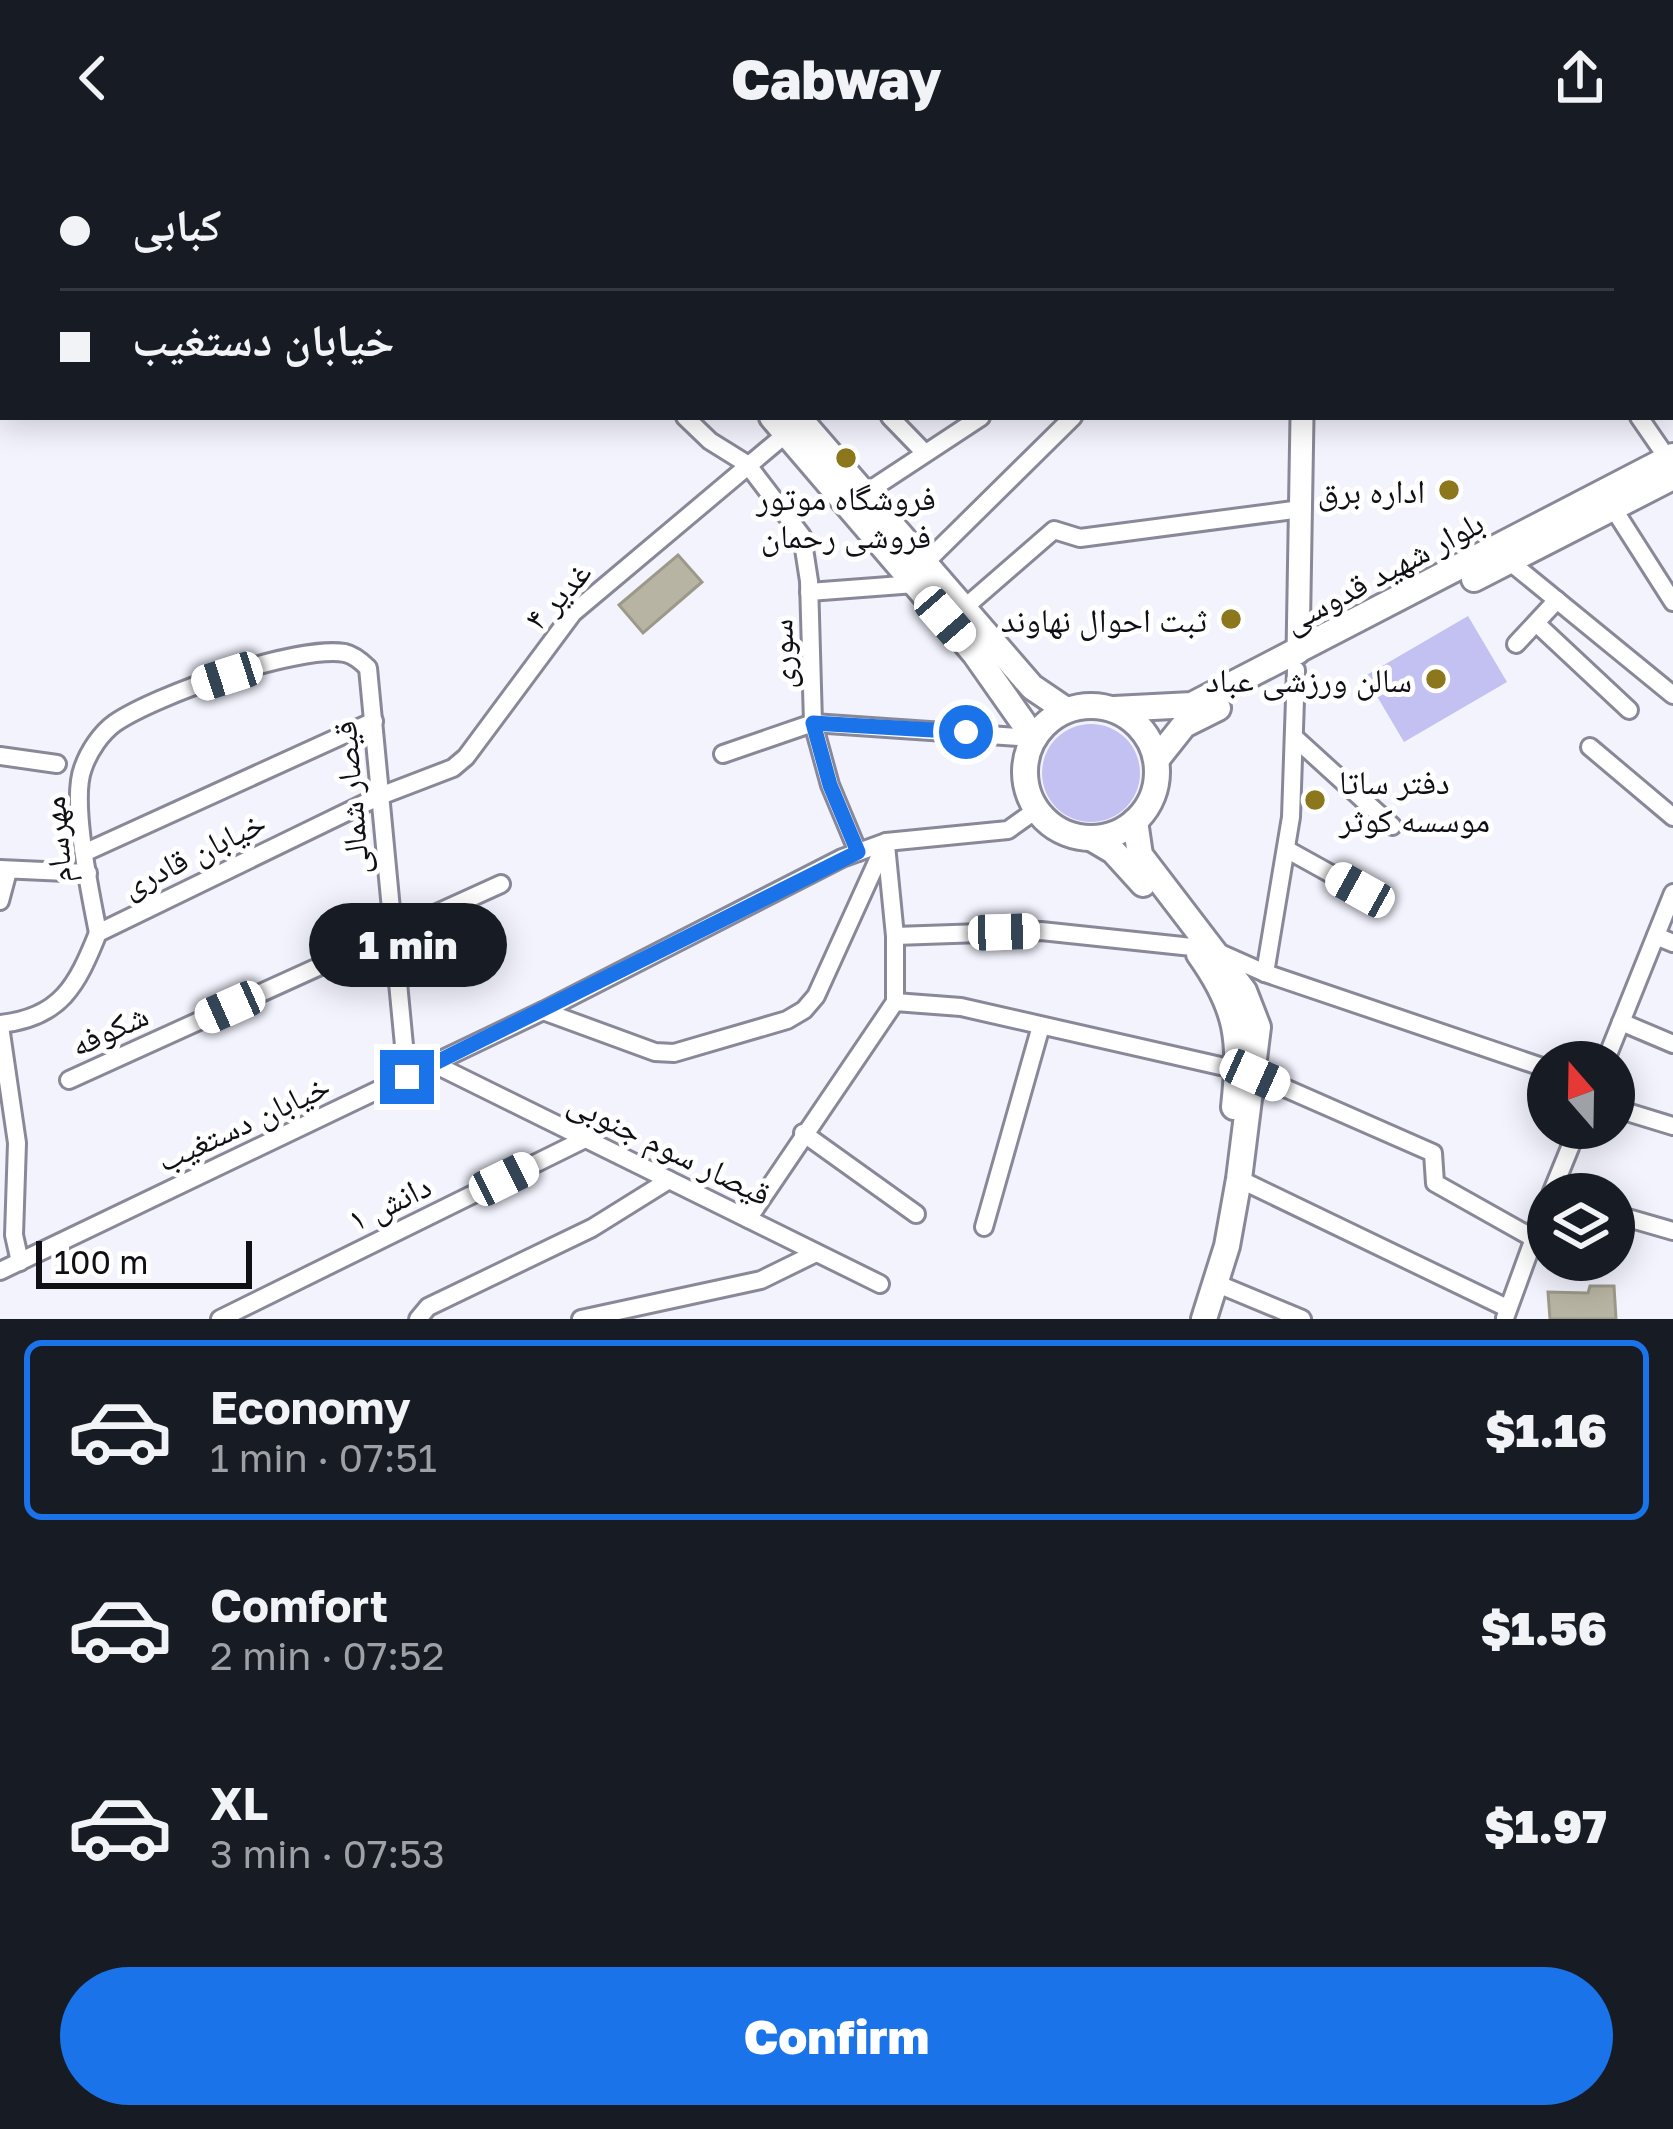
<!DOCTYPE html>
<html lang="en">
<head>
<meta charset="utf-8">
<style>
	:root { --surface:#171b24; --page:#242831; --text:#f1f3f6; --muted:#9ea1a6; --line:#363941; --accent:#1a73e8 }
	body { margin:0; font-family:"Golos Text","Noto Naskh Arabic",sans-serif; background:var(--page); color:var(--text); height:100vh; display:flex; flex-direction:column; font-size:45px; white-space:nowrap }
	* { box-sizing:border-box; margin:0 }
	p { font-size:39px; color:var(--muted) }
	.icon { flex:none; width:66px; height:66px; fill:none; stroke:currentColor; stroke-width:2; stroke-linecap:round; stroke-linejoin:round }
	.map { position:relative; height:1163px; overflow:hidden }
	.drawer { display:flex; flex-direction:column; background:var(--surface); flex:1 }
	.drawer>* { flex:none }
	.guide { position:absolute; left:0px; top:0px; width:1674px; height:264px; box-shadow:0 6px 30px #0003; display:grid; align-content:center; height:264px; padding:0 60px; background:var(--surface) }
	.needle { width:78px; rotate:340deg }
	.tools { position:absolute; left:1527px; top:885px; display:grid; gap:24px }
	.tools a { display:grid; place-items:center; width:108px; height:108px; border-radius:50%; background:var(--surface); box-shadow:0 6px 30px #0003; font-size:60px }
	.scale { position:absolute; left:36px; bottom:30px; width:216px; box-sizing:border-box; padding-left:12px; border:6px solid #0f0f15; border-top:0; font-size:33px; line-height:42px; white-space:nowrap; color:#0f0f15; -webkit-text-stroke:9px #fff; paint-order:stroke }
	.end { position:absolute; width:54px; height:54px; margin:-27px; border:15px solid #1a73e8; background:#fff; box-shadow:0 0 0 6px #fff }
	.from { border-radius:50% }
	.bubble { position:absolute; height:84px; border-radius:42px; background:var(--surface); box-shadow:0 6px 30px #0003; font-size:39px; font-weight:800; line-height:84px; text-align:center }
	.car { position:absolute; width:36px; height:72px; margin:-36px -18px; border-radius:15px; box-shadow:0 0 9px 3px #0007; background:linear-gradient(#fff 24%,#345 0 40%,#fff 0 76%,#345 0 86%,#fff 0) }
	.guide b { display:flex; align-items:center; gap:42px; height:114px; font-size:45px }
	.guide b+b { border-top:3px solid var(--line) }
	.guide i { width:30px; height:30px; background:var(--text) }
	ul { padding:21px 0 0; list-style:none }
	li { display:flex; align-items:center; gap:36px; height:180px; margin:0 24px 18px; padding:0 36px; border:6px solid transparent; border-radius:18px }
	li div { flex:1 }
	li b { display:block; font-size:45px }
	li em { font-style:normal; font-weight:800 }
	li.current { border-color:var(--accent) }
	li>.icon { width:108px; height:108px; stroke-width:1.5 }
	.action { display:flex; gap:24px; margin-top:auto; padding:24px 60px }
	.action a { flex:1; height:138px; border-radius:72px; background:var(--accent); color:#fff; font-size:48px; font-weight:800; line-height:138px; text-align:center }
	header { display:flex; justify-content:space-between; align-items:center; height:156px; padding:0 60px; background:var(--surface); font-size:54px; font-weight:800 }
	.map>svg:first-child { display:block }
	.green { fill:#c3c1f2 }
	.building { fill:#b8b4a3; stroke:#9d9989; stroke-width:3 }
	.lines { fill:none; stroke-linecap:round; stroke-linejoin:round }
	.minor-casing { stroke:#888898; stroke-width:22 }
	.tertiary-casing { stroke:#888898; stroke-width:27 }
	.secondary-casing { stroke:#888898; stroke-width:30 }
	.minor { stroke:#fff; stroke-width:16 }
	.tertiary { stroke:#fff; stroke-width:21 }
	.secondary { stroke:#fff; stroke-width:24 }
	.route { stroke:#1a73e8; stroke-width:15 }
	.poi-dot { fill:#8c771c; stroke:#fff; stroke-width:4.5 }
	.labels { text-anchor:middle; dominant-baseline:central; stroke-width:10; stroke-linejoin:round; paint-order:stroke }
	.poi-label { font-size:33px; fill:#0f0f15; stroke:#fff; text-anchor:end }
	.street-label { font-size:33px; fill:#0f0f15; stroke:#fff }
</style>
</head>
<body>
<header><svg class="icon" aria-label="back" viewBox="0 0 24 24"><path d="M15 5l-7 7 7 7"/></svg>Cabway<svg class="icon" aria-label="share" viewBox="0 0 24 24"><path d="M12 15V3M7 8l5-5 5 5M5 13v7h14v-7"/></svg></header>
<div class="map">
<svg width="1673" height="1163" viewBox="0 0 1673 1163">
	<rect width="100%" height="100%" fill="#f3f3fe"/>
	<g class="green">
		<polygon points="1468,460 1507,526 1404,586 1365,520"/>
		<circle cx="1091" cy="617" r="49"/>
	</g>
	<g class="building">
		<polygon points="678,399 702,426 643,477 619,449"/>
		<polygon points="1590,1130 1614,1130 1616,1163 1550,1163 1548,1136 1588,1137"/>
	</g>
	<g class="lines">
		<defs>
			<g id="minor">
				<polyline points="219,0 222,3"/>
				<polyline points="654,0 654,3"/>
				<polyline points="700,0 701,3"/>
				<polyline points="805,0 807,3"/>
				<polyline points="1083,0 1087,3"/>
				<polyline points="1190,0 1193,3"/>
				<polyline points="1537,0 1542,1"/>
				<polyline points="87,3 89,0"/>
				<polyline points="682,3 687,0"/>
				<polyline points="833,3 837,0"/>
				<polyline points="1653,3 1653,0"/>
				<polyline points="0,106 3,102"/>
				<polyline points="1671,182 1673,181"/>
				<polyline points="685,261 710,285 747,308 802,380 809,425 813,567 830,629 858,696"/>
				<polyline points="890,261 923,295"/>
				<polyline points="1639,261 1668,303"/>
				<polyline points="864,338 981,261"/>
				<polyline points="1613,352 1673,446"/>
				<polyline points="1509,405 1673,539"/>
				<polyline points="924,408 1073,261"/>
				<polyline points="809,436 915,428"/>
				<polyline points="963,453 1054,374 1080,382 1301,353"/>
				<polyline points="1536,467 1629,554"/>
				<polyline points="1516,488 1557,444"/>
				<polyline points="1294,581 1392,670"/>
				<polyline points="1590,591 1673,661"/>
				<polyline points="723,598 813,567 1034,582"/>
				<polyline points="0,600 57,608"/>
				<polyline points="1286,693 1360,734"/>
				<polyline points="86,696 374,565"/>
				<polyline points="0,713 88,717"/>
				<polyline points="0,745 8,715"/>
				<path d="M98,777C91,739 70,646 83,612C89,595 101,577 115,567C156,539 297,489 345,497C354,499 362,506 368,512L407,921"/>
				<polyline points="895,780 1041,775 1211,793 1265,817 1548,913"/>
				<polyline points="1656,780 1673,787"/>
				<polyline points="1265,817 1291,661 1296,514"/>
				<polyline points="895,846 961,851 1238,914"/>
				<polyline points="543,855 655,896 674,897 787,864 804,854 816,840 886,686"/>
				<polyline points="1621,866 1673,888"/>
				<path d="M0,868C61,862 77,829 98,777L380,640L453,612L466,601L573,457L786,278"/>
				<polyline points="0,870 17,987 14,1079 20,1106"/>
				<polyline points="1605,906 1673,737"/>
				<polyline points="434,908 880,1128"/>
				<polyline points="1255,919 1433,997 1435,1027 1533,1082"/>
				<polyline points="69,924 501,728"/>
				<polyline points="1614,952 1673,970"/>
				<polyline points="803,977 916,1058"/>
				<polyline points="1239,1023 1507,1152"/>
				<polyline points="1551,1038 1578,972"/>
				<polyline points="1614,1058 1673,1075"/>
				<polyline points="748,1063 895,846 895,780 886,689"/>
				<polyline points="984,1071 1041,870"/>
				<polyline points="0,1115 543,855 842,702 886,686 1008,674 1036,654"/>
				<polyline points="1213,1126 1302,1163"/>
				<polyline points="1505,1162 1548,1044"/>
				<polyline points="220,1163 585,983"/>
				<polyline points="418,1163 428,1151 592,1072 669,1024"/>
				<polyline points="581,1163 761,1124 816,1097"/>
			</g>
			<g id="tertiary">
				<polyline points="1315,3 1316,0"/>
				<polyline points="1298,497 1302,261"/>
			</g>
			<g id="secondary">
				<polyline points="543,0 546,3"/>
				<polyline points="571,0 574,3"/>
				<polyline points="949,3 952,0"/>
				<polyline points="772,261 975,498 1034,582"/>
				<polyline points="798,261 1032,531 1066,554"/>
				<polyline points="1474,423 1673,321"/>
				<circle cx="1091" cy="616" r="66"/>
				<polyline points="1114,553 1192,549 1673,300"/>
				<polyline points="1157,603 1184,569 1218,552"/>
				<polyline points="1135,665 1140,699 1244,835 1258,871 1239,1023 1227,1090 1204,1163"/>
				<polyline points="1091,682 1113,695 1143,728"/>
				<path d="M1199,798C1239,854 1241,885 1234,951"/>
			</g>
		</defs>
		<use href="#minor" class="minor-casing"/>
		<use href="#tertiary" class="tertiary-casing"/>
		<use href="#secondary" class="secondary-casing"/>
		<use href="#minor" class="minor"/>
		<use href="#tertiary" class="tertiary"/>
		<use href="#secondary" class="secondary"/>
	</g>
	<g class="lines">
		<polyline class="route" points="407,921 858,696 830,629 813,567 966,576"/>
	</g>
	<g class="poi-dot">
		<circle cx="846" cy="302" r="12"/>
		<circle cx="1449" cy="334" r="12"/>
		<circle cx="1231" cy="463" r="12"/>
		<circle cx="1436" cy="523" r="12"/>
		<circle cx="1315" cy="644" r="12"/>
	</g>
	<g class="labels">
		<g class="poi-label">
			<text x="1425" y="334">اداره برق</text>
			<text x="846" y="341" text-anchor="middle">فروشگاه موتور<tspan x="846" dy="38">فروشی رحمان</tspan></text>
			<text x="1207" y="463">ثبت احوال نهاوند</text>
			<text x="1412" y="523">سالن ورزشی عباد</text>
			<text x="1339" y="625" text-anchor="start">دفتر ساتا<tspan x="1339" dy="38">موسسه کوثر</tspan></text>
		</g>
		<g class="street-label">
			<text transform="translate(1383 415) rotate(-28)">بلوار شهید قدوسی</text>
			<text transform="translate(557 439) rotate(-47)">غدیر ۴</text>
			<text transform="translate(781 498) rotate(-92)">سوری</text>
			<text transform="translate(350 642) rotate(-95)">قیصار شمالی</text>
			<text transform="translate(56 684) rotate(-95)">مهرسام</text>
			<text transform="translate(193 697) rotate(-26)">خیابان قادری</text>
			<text transform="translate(109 873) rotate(-25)">شکوفه</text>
			<text transform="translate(243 966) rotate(-25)">خیابان دستغیب</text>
			<text transform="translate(670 991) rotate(26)">قیصار سوم جنوبی</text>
			<text transform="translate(389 1046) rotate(-26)">دانش ۱</text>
		</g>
	</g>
</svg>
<div class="tools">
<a><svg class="needle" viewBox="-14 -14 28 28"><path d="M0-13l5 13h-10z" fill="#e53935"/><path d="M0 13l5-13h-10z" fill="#9ea1a6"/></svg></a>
<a><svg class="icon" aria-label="layers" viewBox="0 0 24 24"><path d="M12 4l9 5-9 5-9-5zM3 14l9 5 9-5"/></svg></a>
</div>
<div class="scale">100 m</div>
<i class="end from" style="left:966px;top:576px"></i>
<i class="end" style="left:407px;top:921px"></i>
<div class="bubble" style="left:309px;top:747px;width:198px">1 min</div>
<i class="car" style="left:945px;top:463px;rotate:139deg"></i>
<i class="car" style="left:227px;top:520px;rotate:252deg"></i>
<i class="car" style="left:1360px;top:734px;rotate:299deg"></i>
<i class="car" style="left:1004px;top:776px;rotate:88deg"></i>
<i class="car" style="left:230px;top:851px;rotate:246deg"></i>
<i class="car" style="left:1255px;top:919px;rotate:114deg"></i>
<i class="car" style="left:504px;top:1023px;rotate:64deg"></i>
<div class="guide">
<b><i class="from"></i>کبابی</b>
<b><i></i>خیابان دستغیب</b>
</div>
</div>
<section class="drawer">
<ul>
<li class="current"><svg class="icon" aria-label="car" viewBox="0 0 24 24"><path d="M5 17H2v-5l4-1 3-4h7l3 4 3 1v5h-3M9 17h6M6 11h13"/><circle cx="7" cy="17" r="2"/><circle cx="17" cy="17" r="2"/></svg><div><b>Economy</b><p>1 min · 07:51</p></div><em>$1.16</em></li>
<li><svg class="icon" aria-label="car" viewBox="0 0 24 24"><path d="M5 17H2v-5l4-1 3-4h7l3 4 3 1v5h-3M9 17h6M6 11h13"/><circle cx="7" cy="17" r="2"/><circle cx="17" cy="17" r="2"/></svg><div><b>Comfort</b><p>2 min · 07:52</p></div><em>$1.56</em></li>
<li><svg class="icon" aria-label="car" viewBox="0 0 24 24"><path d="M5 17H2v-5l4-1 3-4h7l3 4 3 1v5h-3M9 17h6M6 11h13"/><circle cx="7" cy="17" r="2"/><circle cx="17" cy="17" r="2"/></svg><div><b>XL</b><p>3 min · 07:53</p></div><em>$1.97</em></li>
</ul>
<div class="action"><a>Confirm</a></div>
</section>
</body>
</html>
